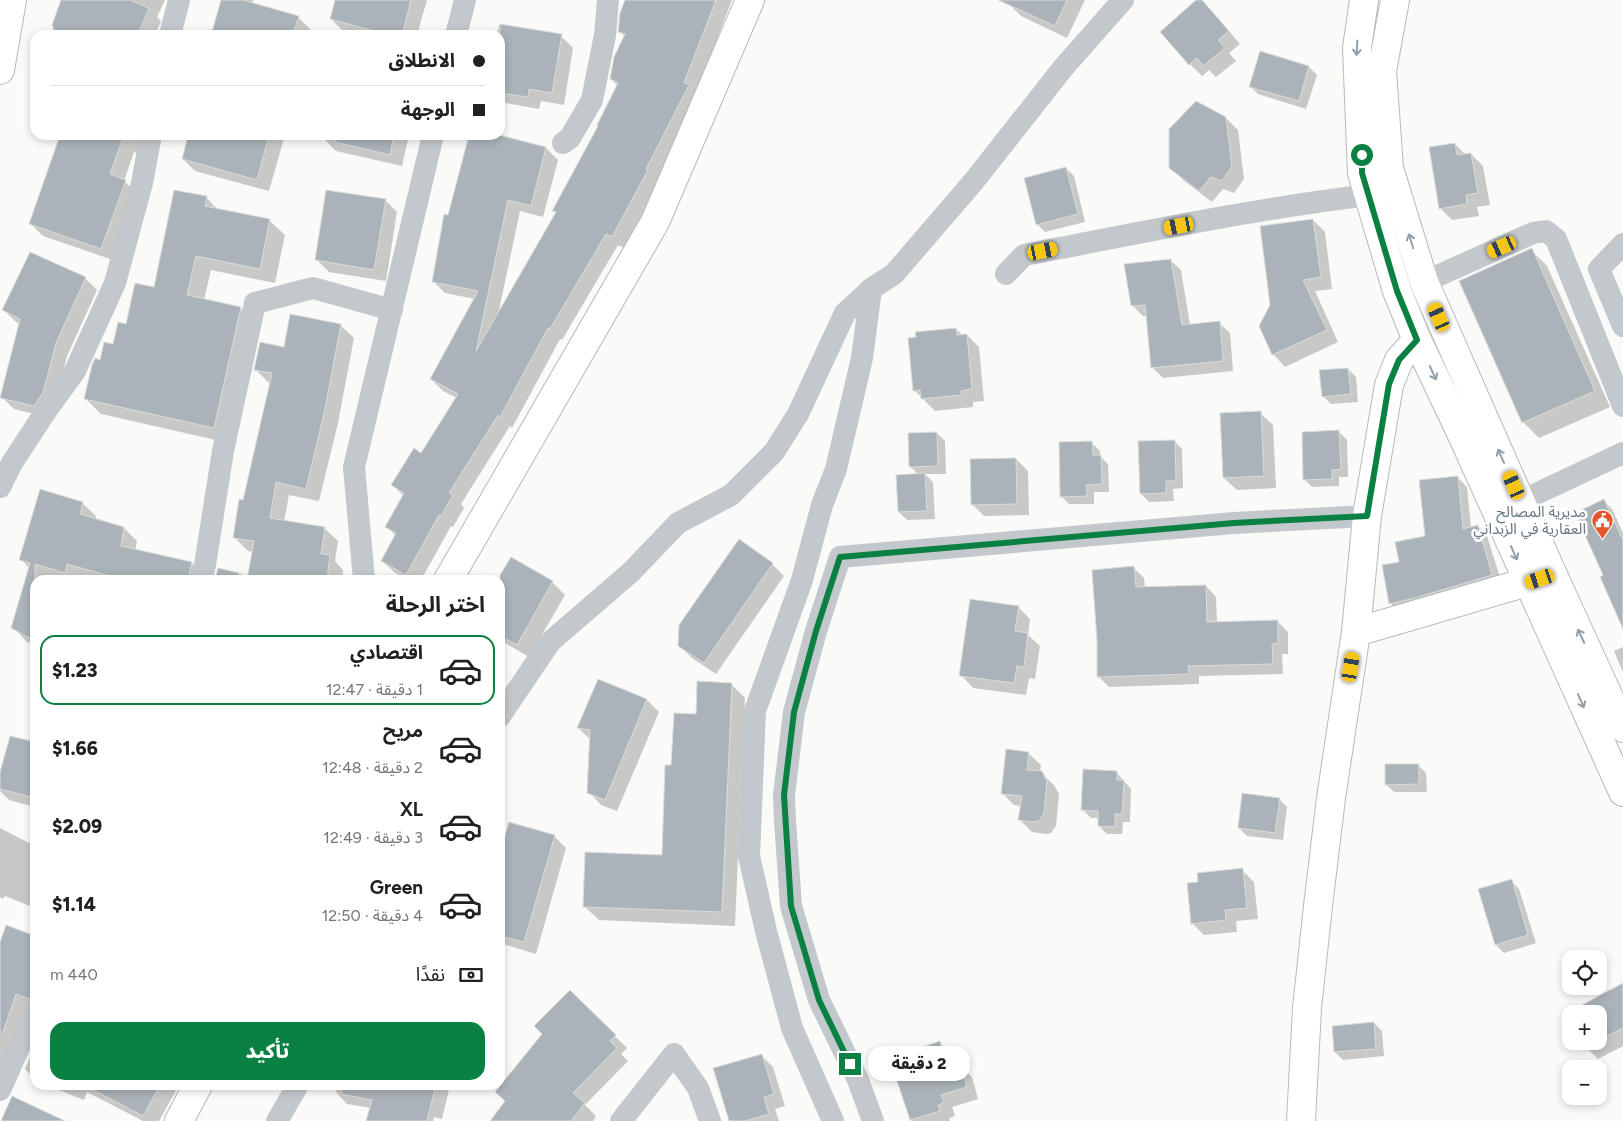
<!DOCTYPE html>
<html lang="ar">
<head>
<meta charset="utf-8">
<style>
	:root { --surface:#fff; --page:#f6f6f6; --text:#202124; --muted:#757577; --line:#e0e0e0; --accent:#0b8043 }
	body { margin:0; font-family:Figtree,"Noto Sans Arabic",sans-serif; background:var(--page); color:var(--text); direction:rtl; height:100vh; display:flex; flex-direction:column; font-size:19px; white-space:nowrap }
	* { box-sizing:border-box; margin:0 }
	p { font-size:16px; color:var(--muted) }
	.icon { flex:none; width:28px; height:28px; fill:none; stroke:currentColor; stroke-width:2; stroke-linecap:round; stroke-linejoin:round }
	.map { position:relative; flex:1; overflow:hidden; direction:ltr }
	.side { position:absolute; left:30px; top:575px; width:475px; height:515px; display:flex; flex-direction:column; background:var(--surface); border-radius:15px; box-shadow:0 2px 8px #0003; direction:rtl }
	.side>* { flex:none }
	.banner { position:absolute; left:30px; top:30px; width:475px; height:110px; border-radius:15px; box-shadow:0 2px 8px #0003; direction:rtl; display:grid; align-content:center; height:110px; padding:0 20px; background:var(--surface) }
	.tools { position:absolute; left:1562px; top:950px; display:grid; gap:10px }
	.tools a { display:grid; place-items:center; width:45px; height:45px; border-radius:10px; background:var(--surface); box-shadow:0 2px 8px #0003; font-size:25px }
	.end { position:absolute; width:22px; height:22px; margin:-11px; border:6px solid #0b8043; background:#fff; box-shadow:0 0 0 2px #fff }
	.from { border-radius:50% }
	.bubble { position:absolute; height:35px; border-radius:15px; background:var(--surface); box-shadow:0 2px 8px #0003; font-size:16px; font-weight:800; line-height:35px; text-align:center; direction:rtl }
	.car { position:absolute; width:15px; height:30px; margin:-15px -8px; border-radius:6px; box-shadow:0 0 4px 1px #0007; background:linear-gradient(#f5c518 24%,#345 0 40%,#f5c518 0 76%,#345 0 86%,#f5c518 0) }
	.banner b { display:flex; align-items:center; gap:18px; height:48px; font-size:19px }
	.banner b+b { border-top:1px solid var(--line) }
	.banner i { width:12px; height:12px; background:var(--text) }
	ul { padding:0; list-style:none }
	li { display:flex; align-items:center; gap:15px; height:70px; margin:0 10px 8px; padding:0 10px; border:2px solid transparent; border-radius:15px }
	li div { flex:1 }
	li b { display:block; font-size:19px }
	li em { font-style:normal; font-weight:800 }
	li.current { border-color:var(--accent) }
	li>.icon { width:45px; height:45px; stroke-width:1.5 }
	h2 { padding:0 20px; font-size:22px; line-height:60px }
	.pay { display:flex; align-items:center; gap:12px; height:55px; padding:0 20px; font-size:19px }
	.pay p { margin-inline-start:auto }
	.primary-button { display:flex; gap:10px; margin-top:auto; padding:10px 20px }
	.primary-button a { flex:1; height:58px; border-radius:15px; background:var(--accent); color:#fff; font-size:20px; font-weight:800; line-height:58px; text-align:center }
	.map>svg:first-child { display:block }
	.shadow { fill:#0003 }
	.building { fill:#aab3b9; stroke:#dcdcda }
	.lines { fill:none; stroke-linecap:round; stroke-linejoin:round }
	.secondary-casing { stroke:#b3babf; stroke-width:30 }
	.primary-casing { stroke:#b5babe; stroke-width:30 }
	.street { stroke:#c3c8cc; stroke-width:22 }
	.secondary { stroke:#fff; stroke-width:28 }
	.primary { stroke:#fff; stroke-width:28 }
	.oneway { stroke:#939fa8 }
	.route { stroke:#0b8043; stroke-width:6 }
	.labels { text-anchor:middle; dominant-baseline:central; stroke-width:5; stroke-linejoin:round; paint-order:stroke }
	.poi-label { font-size:15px; fill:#657683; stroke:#fff; text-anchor:end }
</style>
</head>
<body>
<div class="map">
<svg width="1623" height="1121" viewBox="0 0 1623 1121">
	<rect width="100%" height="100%" fill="#fafaf8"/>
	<g class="shadow">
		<polygon points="62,0 165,0 157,17 161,21 156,33 158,35 57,35"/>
		<polygon points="222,0 253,0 252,4 298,17 310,29 308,35 212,35"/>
		<polygon points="336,0 427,0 417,35 358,35 343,31 331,19"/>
		<polygon points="626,0 732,0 696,94 700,98 657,181 659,183 624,248 618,245 562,340 560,339 512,428 510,426 461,504 464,508 453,527 451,526 421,580 407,580 394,572 382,561 396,536 387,527 404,496 392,485 422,455 457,398 443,391 431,379 475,299 445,293 433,281 470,135 494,135 546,148 558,160 543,217 520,211 498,315 557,214 554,211 599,126 618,86 611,79 625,37 620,31"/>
		<polygon points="1011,0 1085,0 1067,38 1021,16 1009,4"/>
		<polygon points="1198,0 1201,0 1212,11 1240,44 1229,53 1236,61 1216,77 1209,70 1202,76 1190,64"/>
		<polygon points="499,25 561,36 573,48 564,105 541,101 539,109 500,102 500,35 497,35"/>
		<polygon points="1309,67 1317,75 1306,109 1258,94 1250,86"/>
		<polygon points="1226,118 1238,130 1244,179 1234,193 1223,189 1212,202 1183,180 1171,167"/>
		<polygon points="62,135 146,135 139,154 134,152 124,181 137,193 113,260 43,236 31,224"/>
		<polygon points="190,135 285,135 269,191 195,171 183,159"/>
		<polygon points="325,135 409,135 402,166 336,151 324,139"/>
		<polygon points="1455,144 1466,155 1471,154 1483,166 1490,205 1477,207 1479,216 1452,220 1440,208"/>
		<polygon points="1066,168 1074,176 1085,222 1045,232 1037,224"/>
		<polygon points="206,197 218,210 269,220 285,235 275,283 211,270 204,300 240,308 255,323 229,443 101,414 86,399 101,361 155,289"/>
		<polygon points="385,200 397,212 386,281 329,272 317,260"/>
		<polygon points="1313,220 1325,232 1332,289 1315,291 1338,342 1285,367 1273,354"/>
		<polygon points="1531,250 1547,266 1610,407 1539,438 1523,422"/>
		<polygon points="1170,260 1181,270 1190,325 1219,323 1230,333 1233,371 1163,378 1152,367 1147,316 1143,316 1133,306"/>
		<polygon points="85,278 97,290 67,356 55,405 46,417 14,409 2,397 20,324 16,322 4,310"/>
		<polygon points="340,325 354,338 338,423 319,501 289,495 284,522 324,528 338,541 335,561 343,570 342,580 216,580 219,569 249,576 253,552 248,551 235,538 271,383 269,383 255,369 285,348"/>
		<polygon points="956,329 962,335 967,335 979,347 984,401 973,402 973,407 935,411 914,390"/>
		<polygon points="1348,369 1356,377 1358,402 1331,404 1323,396"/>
		<polygon points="1260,413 1273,425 1276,488 1237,490 1224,478"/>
		<polygon points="1339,432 1347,440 1348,477 1339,477 1339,486 1312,487 1304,479"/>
		<polygon points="937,433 945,441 946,474 925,474 933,482 935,519 907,520 899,512 919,475 910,466"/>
		<polygon points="1174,441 1182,449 1183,488 1173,489 1174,501 1149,502 1141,494"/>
		<polygon points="1092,443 1100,451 1100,456 1108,464 1109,492 1094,492 1094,504 1069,504 1061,496"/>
		<polygon points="1016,459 1028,471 1029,515 984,516 972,504"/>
		<polygon points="1457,477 1467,487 1471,528 1478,526 1487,536 1502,584 1400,613 1390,603 1401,563 1426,537"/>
		<polygon points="1604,501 1612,509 1623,533 1623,626 1605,576"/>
		<polygon points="82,503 96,516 95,520 124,528 137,541 135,551 192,563 205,577 204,580 93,580 81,577 80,580 35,580 35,646 26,641 13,627 29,568 21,559"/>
		<polygon points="511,559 552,582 565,595 529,657 500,640 500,580 499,580"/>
		<polygon points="772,564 784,576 716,674 692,658 679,645"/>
		<polygon points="1134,568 1144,578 1145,588 1206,586 1216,597 1217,623 1277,621 1288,632 1288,654 1282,654 1283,674 1199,676 1199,684 1109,687 1098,676"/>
		<polygon points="1018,607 1030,619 1028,635 1040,646 1035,679 1029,678 1026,695 973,688 961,675"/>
		<polygon points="1623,647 1623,672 1614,651"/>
		<polygon points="598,680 647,700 659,712 617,811 601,805 589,792 591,740 578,728"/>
		<polygon points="731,684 745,698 735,926 599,920 584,906 663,857 672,767 697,715"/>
		<polygon points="35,744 35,807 9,800 0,791 0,776"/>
		<polygon points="1028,753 1041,765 1040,772 1054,785 1059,794 1056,826 1051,833 1046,834 1032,832 1020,820 1021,806 1014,805 1002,793"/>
		<polygon points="1418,765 1426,773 1427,792 1394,792 1386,784"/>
		<polygon points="1116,772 1131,789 1130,822 1123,822 1122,834 1107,834 1099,826 1099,818 1091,818 1083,810"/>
		<polygon points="1279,799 1287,807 1283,840 1247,836 1239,828"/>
		<polygon points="0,828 31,844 35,848 35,908 5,896 3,899 0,897"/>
		<polygon points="554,836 566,848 536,954 500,943 500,857"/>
		<polygon points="1242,870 1254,882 1258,919 1236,921 1237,932 1204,935 1192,923 1199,883"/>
		<polygon points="1511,881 1519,889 1536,943 1504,953 1496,945"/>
		<polygon points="35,937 35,1008 0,1067 0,945"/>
		<polygon points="1623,985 1623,1046 1598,1059 1586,1047 1583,1041 1599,1041 1599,1014 1571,1014 1571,1019 1568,1013"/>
		<polygon points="570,992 627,1048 621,1054 628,1061 585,1105 596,1116 593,1121 492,1121 506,1102 496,1092 544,1034"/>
		<polygon points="1374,1023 1382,1031 1384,1056 1343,1060 1335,1052"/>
		<polygon points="939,1043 951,1055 955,1067 959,1065 972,1077 978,1099 952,1107 955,1116 949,1118 950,1121 912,1121 911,1120 917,1056"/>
		<polygon points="35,1046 35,1079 25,1069"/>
		<polygon points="761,1055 773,1067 785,1106 775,1109 779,1121 730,1121"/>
		<polygon points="46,1085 179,1085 159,1121 143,1121 87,1092 84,1100"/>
		<polygon points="337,1085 450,1085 442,1119 434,1117 433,1121 367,1121 371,1108 347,1104 336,1092"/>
	</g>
	<g class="building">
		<polygon points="61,0 130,0 149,8 138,35 56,35 52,25"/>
		<polygon points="221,0 243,0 299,16 293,35 211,35"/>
		<polygon points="335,0 411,0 402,35 389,35 330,19"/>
		<polygon points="625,0 716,0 684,83 689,85 646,169 648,170 612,237 606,234 550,329 548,328 500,417 498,415 449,493 453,495 441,516 439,515 406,575 381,561 396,533 385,527 404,493 391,485 414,448 421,453 458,394 430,379 478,291 432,282 444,214 448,215 469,135 499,135 546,147 531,206 508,200 476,351 556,212 552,211 598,126 597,125 618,83 610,79 614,57 625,34 618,32 620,13"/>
		<polygon points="998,0 1067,0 1055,26"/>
		<polygon points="1196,0 1202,0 1229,31 1218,40 1225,48 1203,66 1197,58 1189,65 1160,32"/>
		<polygon points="500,24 562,34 552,93 529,89 528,97 500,93"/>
		<polygon points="1260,51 1309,66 1299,101 1249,87"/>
		<polygon points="1196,101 1226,117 1232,166 1222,181 1211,177 1199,191 1169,168 1169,129"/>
		<polygon points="60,135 124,135 110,174 126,180 101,249 29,224"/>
		<polygon points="188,135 269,135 257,180 182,159"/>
		<polygon points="336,135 394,135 390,155 335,142"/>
		<polygon points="1455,143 1457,155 1471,153 1478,193 1466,195 1467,204 1439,209 1429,147"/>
		<polygon points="1066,167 1078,214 1036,225 1024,178"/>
		<polygon points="174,190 207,196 205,206 270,219 260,269 196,256 187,295 241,307 214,428 84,399 92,365 95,358 100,360 104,342 113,344 118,322 126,324 135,283 154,287"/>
		<polygon points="326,190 386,199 374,270 315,260"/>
		<polygon points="1313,219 1321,277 1303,280 1327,330 1272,355 1259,326 1270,305 1260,226"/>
		<polygon points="1532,248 1595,391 1522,423 1459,281"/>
		<polygon points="30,252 86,277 56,343 43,393 34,406 0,398 20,319 2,310"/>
		<polygon points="1171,259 1182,325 1220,321 1223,361 1151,368 1145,305 1131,306 1124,264"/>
		<polygon points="290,314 341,324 325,409 306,489 276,482 270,518 325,527 321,554 330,555 327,580 247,580 254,541 233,538 239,499 243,500 272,373 254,370 260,342 284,347"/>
		<polygon points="956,328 957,335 967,334 972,389 961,391 961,395 921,399 920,390 913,391 908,338 916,337 915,332"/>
		<polygon points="1348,368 1351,394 1322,397 1319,370"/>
		<polygon points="1261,411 1264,476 1223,478 1220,413"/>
		<polygon points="1339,430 1341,469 1332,470 1332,479 1303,480 1302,432"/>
		<polygon points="937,432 938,466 909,467 908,433"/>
		<polygon points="1175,440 1176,481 1166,481 1166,493 1140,494 1138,441"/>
		<polygon points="1092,441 1093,455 1101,455 1102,484 1086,485 1087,496 1060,497 1059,442"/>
		<polygon points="1016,458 1017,504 971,505 970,459"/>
		<polygon points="925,473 927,511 898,512 896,475"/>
		<polygon points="1458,476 1463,529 1478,525 1492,575 1415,598 1389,604 1382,565 1399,562 1395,542 1425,536 1419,480"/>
		<polygon points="40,489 83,502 80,514 124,527 121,546 192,562 188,580 124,580 67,564 65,573 35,564 35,641 11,628 30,563 19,560"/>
		<polygon points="1604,499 1623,540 1623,629 1600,577 1603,575 1575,513"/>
		<polygon points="739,539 773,563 704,663 678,646 679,625"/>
		<polygon points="511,557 553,581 517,645 500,636 500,575"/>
		<polygon points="1134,566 1136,587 1206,585 1207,622 1278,620 1278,643 1272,644 1273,664 1188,666 1189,674 1097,677 1097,641 1092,570"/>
		<polygon points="218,568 239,573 239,580 215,580"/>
		<polygon points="970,599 1019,606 1015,631 1028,633 1024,667 1017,666 1014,683 959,676"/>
		<polygon points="598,679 647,699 605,800 587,793 590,730 577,728"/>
		<polygon points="697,681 732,683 722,912 583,907 585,852 662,855 665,765 671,765 674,713 696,714"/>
		<polygon points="10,736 35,742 35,798 0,789 0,772"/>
		<polygon points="1006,749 1029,752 1027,770 1042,771 1047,781 1044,813 1039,821 1033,822 1018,820 1022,796 1001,794"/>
		<polygon points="1385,764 1419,764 1419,784 1385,785"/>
		<polygon points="1083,769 1117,771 1117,780 1124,780 1122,814 1115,814 1115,827 1098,826 1098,811 1081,810"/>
		<polygon points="1242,793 1280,798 1275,833 1238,828"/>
		<polygon points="509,822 555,835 524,942 500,936 500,852"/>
		<polygon points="1243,868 1247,908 1225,910 1226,920 1191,924 1187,883 1198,882 1197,873"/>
		<polygon points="1512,879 1528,935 1495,945 1478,889"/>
		<polygon points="6,925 35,936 35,998 30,999 16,994 3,1032 0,1032 0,942"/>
		<polygon points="1623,983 1623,1028 1599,1040 1599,1014 1571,1014 1571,1021 1567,1013"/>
		<polygon points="570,990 616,1035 610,1041 617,1048 573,1093 585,1103 571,1121 490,1121 505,1101 495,1092 542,1034 534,1026"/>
		<polygon points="1374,1022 1376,1049 1334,1052 1332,1026"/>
		<polygon points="940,1041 948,1068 960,1064 967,1087 941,1095 944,1103 938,1105 940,1111 910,1120 891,1063 916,1056 914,1050"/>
		<polygon points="762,1054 774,1094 764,1097 769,1114 745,1121 729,1121 713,1068"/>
		<polygon points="84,1085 160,1085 143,1116"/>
		<polygon points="342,1085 436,1085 427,1121 366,1121 372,1100 341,1094"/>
		<polygon points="12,1096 65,1121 1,1121"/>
	</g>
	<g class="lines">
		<defs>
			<g id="secondary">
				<polyline points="0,70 12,0"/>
				<polyline points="448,580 655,222 750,0"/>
				<polyline points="1356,632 1551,575"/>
				<polyline points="179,1121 198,1085"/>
				<polyline points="1301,1121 1307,1008 1318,906 1331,798 1356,632 1367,516 1389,385 1399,360 1417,340"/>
			</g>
			<g id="primary">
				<polyline points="1364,0 1357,48 1362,173 1397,291 1417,340 1463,437 1623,792"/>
				<polyline points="1395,0 1382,71 1389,168 1424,282 1553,575 1623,728"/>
			</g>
		</defs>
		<use href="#secondary" class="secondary-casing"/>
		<use href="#primary" class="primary-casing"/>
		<g class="street">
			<polyline points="170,35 179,0"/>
			<polyline points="456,35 465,0"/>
			<polyline points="563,143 570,138 592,100 605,35 608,0"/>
			<polyline points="1623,244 1599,269 1623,326"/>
			<path d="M1006,274L1024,255C1139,233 1253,209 1369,195"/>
			<polyline points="1408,287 1424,282 1533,233 1546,231 1556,239 1623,406"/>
			<polyline points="0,487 12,463 46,411 75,371 115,283 142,183 151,135"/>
			<polyline points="1521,501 1623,453"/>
			<polyline points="201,580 205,565 223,451 255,303 313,288 392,310"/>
			<polyline points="364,580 354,467 433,135"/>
			<polyline points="500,716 550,642 631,572 678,523 731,495 774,452 798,414 845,313 871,289 894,274 974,181 1063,68 1123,0"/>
			<polyline points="0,1090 35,1011"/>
			<polyline points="277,1121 298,1085"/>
			<polyline points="621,1121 674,1054 698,1088 710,1121"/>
			<polyline points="833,1121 792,1028 766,931 749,856 755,711 802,580 822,505 836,469 862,358 871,289"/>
			<polyline points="873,1121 858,1080 819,1000 791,906 785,821 784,795 794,712 816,631 840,557 1234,523 1367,516"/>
		</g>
		<use href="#secondary" class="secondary"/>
		<use href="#primary" class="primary"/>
	</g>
	<defs><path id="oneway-shaft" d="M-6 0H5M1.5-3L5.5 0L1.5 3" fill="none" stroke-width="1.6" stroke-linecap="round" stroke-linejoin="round" transform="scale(1.25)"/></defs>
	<g class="oneway">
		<use href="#oneway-shaft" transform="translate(1357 48) rotate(93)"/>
		<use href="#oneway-shaft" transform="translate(1411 241) rotate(-107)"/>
		<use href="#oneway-shaft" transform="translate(1433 373) rotate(65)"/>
		<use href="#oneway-shaft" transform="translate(1501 456) rotate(-114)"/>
		<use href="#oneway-shaft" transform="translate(1514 553) rotate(66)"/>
		<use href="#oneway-shaft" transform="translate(1581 636) rotate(-115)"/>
		<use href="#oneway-shaft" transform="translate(1581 701) rotate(66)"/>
	</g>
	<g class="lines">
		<polyline class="route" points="850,1064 819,1000 791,906 784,795 794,712 816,631 840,557 1234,523 1367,516 1389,384 1399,360 1417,340 1397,291 1362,173 1362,155"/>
	</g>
	<defs>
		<symbol id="civic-pin" viewBox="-11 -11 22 30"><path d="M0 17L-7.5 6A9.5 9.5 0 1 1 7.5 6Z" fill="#e4572e" stroke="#fff"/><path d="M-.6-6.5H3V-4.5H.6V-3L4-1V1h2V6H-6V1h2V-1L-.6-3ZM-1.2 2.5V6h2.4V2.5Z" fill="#fff"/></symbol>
	</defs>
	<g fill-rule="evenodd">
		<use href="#civic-pin" x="1590" y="508" width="25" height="34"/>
	</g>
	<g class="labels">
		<g class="poi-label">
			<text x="1586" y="512">مديرية المصالح<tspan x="1586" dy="17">العقارية في الزبداني</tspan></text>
		</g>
	</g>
</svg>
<div class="tools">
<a><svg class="icon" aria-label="locate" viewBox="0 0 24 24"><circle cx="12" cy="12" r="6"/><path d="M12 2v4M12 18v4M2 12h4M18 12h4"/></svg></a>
<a>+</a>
<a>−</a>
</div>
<i class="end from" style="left:1362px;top:155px"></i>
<i class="end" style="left:850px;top:1064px"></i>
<div class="bubble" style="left:868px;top:1046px;width:102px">2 دقيقة</div>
<i class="car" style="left:1179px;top:226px;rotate:259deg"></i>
<i class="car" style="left:1502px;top:247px;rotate:246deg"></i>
<i class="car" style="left:1043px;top:251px;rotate:79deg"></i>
<i class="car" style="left:1439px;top:317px;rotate:336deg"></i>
<i class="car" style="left:1514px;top:485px;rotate:336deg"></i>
<i class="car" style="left:1540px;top:579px;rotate:252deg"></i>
<i class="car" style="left:1351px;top:667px;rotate:9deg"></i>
<div class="banner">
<b><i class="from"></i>الانطلاق</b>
<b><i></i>الوجهة</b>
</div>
<section class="side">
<h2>اختر الرحلة</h2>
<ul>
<li class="current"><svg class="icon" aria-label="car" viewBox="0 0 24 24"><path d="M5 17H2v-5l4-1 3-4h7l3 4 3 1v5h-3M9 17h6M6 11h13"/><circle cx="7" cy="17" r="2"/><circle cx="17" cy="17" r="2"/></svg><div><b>اقتصادي</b><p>1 دقيقة · 12:47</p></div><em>$1.23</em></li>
<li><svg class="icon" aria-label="car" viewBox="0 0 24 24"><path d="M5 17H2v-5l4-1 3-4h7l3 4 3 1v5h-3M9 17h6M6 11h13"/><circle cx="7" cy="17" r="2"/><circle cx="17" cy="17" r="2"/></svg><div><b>مريح</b><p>2 دقيقة · 12:48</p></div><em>$1.66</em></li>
<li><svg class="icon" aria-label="car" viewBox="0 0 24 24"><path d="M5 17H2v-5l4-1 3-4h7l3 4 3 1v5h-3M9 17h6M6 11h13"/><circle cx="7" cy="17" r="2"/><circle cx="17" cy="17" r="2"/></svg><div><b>XL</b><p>3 دقيقة · 12:49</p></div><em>$2.09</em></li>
<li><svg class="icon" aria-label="car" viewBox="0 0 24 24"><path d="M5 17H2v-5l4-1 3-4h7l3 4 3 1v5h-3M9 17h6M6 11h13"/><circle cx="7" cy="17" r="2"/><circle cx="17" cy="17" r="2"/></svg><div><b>Green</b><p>4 دقيقة · 12:50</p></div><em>$1.14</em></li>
</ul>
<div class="pay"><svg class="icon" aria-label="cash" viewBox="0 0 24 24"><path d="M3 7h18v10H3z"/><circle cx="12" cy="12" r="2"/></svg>نقدًا<p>440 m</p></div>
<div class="primary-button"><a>تأكيد</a></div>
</section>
</div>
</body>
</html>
